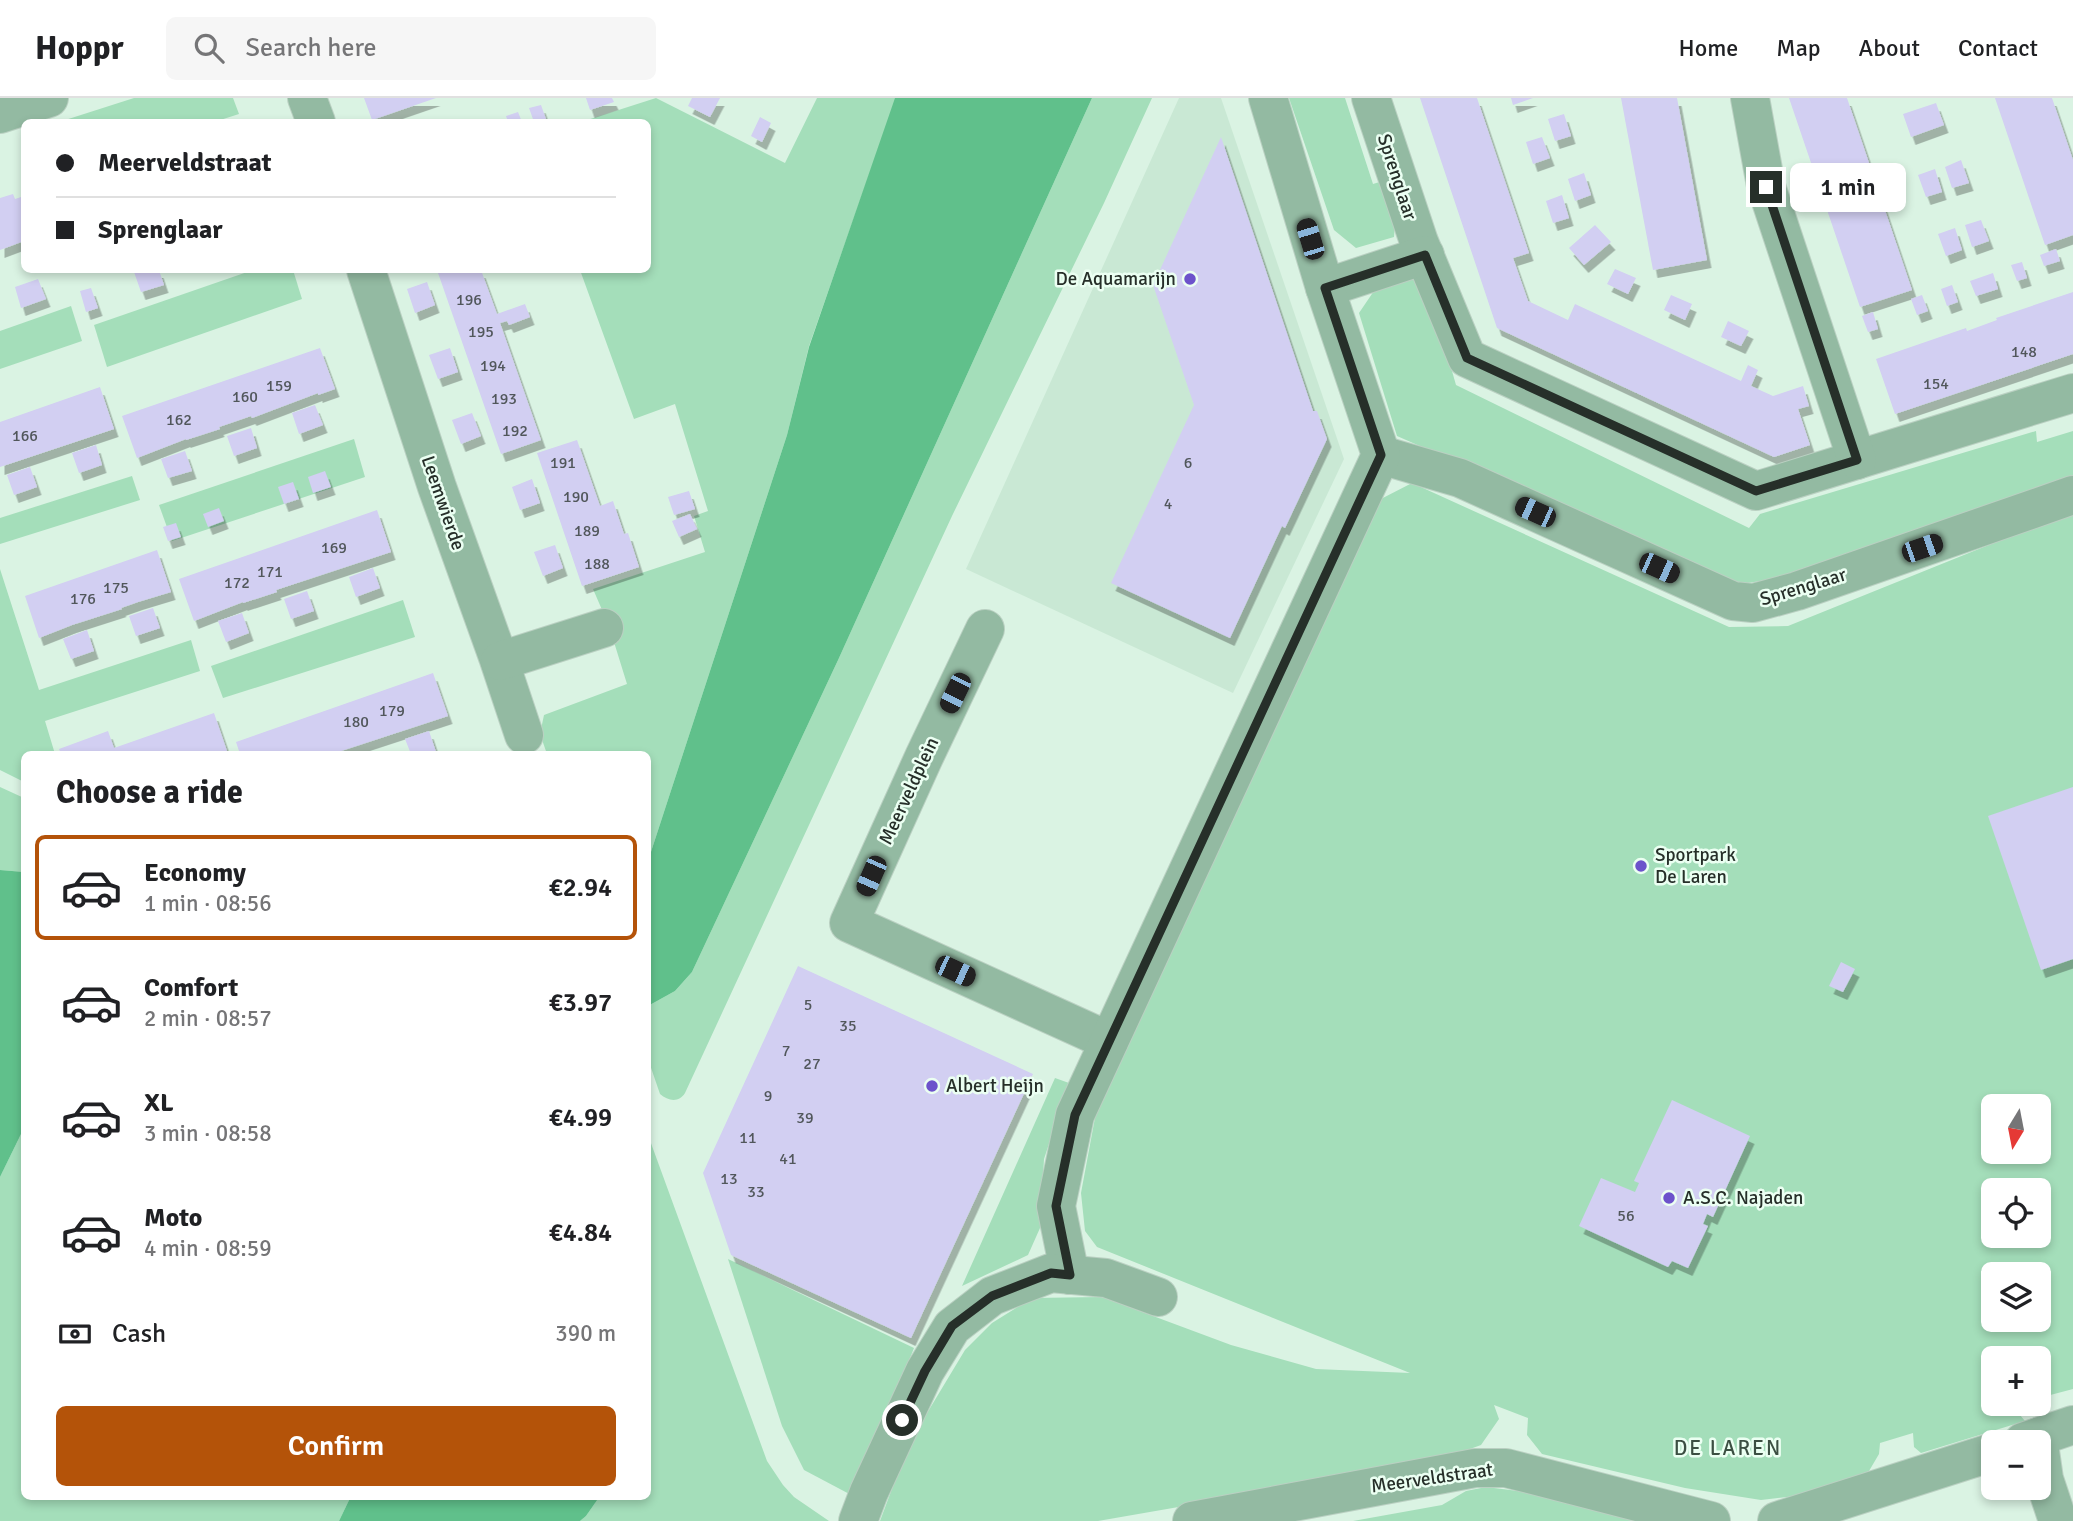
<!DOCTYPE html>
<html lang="en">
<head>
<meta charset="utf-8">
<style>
	:root { --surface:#fff; --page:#f6f6f6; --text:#202124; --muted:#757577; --line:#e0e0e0; --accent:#b45309 }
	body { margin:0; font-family:Signika,sans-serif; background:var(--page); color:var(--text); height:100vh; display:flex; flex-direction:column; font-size:26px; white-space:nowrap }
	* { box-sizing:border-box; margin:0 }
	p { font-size:23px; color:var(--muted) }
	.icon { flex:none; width:38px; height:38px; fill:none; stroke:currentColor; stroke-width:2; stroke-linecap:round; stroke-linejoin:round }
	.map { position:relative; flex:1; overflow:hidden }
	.drawer { position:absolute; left:21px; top:653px; width:630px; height:749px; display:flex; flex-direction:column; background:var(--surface); border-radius:10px; box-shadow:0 4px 10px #0003 }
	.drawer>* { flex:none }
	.hud { position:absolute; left:21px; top:21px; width:630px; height:154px; border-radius:10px; box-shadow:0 4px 10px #0003; display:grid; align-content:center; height:154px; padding:0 35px; background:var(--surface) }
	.needle { width:46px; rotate:190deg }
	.buttons { position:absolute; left:1981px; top:996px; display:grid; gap:14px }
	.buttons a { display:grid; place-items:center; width:70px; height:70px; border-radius:10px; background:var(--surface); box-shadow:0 4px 10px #0003; font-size:35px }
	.end { position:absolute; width:32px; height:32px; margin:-16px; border:9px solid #262f29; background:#fff; box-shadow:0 0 0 4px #fff }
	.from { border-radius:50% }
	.bubble { position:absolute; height:49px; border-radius:10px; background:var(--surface); box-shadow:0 4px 10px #0003; font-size:23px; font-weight:600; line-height:49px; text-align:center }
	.car { position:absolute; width:21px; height:42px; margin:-21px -10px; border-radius:9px; box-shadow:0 0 5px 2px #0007; background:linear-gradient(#222 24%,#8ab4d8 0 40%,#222 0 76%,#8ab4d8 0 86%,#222 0) }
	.hud b { display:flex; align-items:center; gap:24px; height:66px; font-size:26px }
	.hud b+b { border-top:2px solid var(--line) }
	.hud i { width:18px; height:18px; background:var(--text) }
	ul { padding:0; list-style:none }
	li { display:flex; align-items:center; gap:21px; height:105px; margin:0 14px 10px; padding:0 21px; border:4px solid transparent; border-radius:10px }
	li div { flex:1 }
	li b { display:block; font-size:26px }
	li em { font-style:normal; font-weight:600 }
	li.current { border-color:var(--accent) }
	li>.icon { width:63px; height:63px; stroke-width:1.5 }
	h2 { padding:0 35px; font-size:32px; line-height:84px }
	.pay { display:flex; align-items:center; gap:18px; height:77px; padding:0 35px; font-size:26px }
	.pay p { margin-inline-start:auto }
	.primary-button { display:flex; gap:14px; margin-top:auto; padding:14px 35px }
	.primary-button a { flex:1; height:80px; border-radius:10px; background:var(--accent); color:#fff; font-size:28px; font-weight:600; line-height:80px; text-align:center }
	header { display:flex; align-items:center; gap:42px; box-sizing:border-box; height:98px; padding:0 35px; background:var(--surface); border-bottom:2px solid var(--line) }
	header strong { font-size:33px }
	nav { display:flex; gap:38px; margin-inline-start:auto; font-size:24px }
	.search { width:490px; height:63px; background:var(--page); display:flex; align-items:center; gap:18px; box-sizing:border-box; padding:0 24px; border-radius:10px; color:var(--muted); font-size:26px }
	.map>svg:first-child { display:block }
	.built { fill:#c9e8d4 }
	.green { fill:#a4deba; fill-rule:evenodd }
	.water { fill:#60c08b }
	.building { fill:#d2cff2; filter:url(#shadow) }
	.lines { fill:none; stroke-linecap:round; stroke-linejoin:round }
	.minor-casing { stroke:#bad0c2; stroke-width:40 }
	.minor { stroke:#93baa2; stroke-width:38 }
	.route { stroke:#262f29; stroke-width:9 }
	.poi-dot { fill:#6c52cb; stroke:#ebfff2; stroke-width:2.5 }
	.labels { text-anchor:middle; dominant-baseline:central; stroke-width:5; stroke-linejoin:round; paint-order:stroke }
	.number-label { font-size:16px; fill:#51575b }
	.street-label { font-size:19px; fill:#262f29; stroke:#ebfff2 }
	.poi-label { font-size:19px; fill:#262f29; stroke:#ebfff2; text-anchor:start }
	.neighbourhood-label { font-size:21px; letter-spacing:2px; fill:#3b4f42; stroke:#ebfff2 }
</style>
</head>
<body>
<header>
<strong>Hoppr</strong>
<div class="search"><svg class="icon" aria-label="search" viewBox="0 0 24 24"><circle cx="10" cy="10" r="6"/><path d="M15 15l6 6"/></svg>Search here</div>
<nav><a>Home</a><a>Map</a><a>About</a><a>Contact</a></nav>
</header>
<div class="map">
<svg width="2073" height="1423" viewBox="0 0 2073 1423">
	<defs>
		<filter id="shadow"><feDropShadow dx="4.5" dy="8" stdDeviation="0" flood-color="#0004"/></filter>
	</defs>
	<rect width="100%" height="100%" fill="#daf3e3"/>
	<polygon class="built" points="1179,0 1221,0 1344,361 1233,595 966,471"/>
	<g class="green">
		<polygon points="134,0 233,0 239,16 214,24 59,24"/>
		<polygon points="656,0 785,65 817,0 896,0 809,248 787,337 648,763 648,656 547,656 540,636 544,617 627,586 609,528 593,491 705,454 694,418 708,413 675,306 634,321 580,172 648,172 648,24 581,24"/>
		<path d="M1092,0H1152L1104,105L952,418L685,995C679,1005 668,1003 660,996L648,961V908L675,893L692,874L839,560Z"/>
		<polygon points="1289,0 1345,0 1373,86 1389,81 1396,113 1394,139 1356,150 1334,132"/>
		<polygon points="253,172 293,172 302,201 107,269 94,227"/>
		<polygon points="1411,178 1427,186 1456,287 1749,430 1760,416 2036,333 2037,344 2073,333 2073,383 1773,481 1735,487 1397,338 1359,215 1378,187"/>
		<polygon points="71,208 82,243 0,271 0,233"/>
		<polygon points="354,341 365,379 172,443 159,407"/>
		<polygon points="132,378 140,402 0,446 0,420"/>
		<path d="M1412,385L1729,529L1788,528L2011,438L2073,417V1291L2039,1300V1260H1993V1306H2018L2005,1310L2020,1317L2025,1323L1921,1355L1914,1349L1913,1335L1880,1345L1879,1356L1869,1373L1814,1396L1761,1402L1685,1390L1542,1356L1527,1337L1528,1320L1494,1307L1499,1321L1481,1347L1445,1360L1288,1390L1098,1423H880L909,1345L965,1252L992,1225L1032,1200L1102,1199L1231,1247L1316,1271L1410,1275L1097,1149L1085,1133L1081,1095L1097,1009L1377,403ZM1993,1008H2039V1054H1993ZM1993,1092H2039V1138H1993ZM1993,1176H2039V1222H1993Z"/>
		<polygon points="0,471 39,592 191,542 200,573 45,623 55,656 24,656 24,684 0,672"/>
		<polygon points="403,502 415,539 223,600 211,568"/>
		<polygon points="0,689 24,700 24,774 0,772"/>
		<polygon points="1055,980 1069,985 1044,1061 1040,1130 1028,1157 962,1188"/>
		<polygon points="24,1030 24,1398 351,1398 339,1423 0,1423 0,1079"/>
		<polygon points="648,1037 767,1363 783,1387 794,1399 829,1423 580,1423 586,1418 600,1398 648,1398"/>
		<polygon points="728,1161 914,1250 855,1399 804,1372 782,1328"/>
		<polygon points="1486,1389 1542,1396 1634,1423 1353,1423 1442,1407 1466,1393"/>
	</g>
	<g class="water">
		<polygon points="895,0 1092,0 839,560 692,874 675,893 648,908 648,763 787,337 809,249"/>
		<polygon points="0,772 24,774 24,1030 0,1079"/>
		<polygon points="351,1398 600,1398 586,1418 580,1423 339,1423"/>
	</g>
	<g class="building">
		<polygon points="364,0 436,0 372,22"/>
		<polygon points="586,0 612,0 614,4 590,12"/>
		<polygon points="692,0 720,0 710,19 688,8"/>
		<polygon points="1420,0 1477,0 1529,155 1513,160 1528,203 1568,222 1575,206 1741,283 1748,267 1758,272 1751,288 1773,298 1803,288 1809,308 1798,311 1810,347 1774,359 1497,230"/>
		<polygon points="1511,0 1533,0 1513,7"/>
		<polygon points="1621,0 1677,0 1707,162 1653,172"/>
		<polygon points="1789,0 1847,0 1912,192 1860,209"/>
		<polygon points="1995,0 2052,0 2073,62 2073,137 2045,147"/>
		<polygon points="1936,5 1944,27 1911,39 1903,16"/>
		<polygon points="541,7 547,24 534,24 529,10"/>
		<polygon points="518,14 522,24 508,24 506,18"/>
		<polygon points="1564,16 1571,38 1555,43 1548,21"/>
		<polygon points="760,19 771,25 762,44 751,38"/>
		<polygon points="1221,39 1313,313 1317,313 1327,341 1285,430 1282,428 1230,540 1111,485 1194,307 1153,187"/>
		<polygon points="1542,39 1550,60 1533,66 1526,44"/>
		<polygon points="1961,62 1969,85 1952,90 1945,69"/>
		<polygon points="1935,71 1942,94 1926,99 1918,77"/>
		<polygon points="1584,75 1591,97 1575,103 1568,81"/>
		<polygon points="13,96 15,101 24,98 24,143 0,152 0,100"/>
		<polygon points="1562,97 1569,120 1553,125 1546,103"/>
		<polygon points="1981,122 1989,143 1972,149 1965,127"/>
		<polygon points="1595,127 1611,144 1584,167 1569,150"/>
		<polygon points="1955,130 1962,152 1946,158 1938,136"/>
		<polygon points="2056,151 2060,163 2044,168 2040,157"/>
		<polygon points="2022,164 2027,180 2017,183 2011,167"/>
		<polygon points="1615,171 1636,180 1628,196 1607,186"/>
		<polygon points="143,172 159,172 164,187 141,194 134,174"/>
		<polygon points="437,172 481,172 497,216 525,206 530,219 509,227 507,223 500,225 541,342 501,356"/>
		<polygon points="1993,175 1998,191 1976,198 1970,183"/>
		<polygon points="38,181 46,201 21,210 15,189"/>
		<polygon points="427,184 435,207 415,215 407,191"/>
		<polygon points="1952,187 1958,204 1947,208 1941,191"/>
		<polygon points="91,190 98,210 86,214 80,193"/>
		<polygon points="2073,194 2073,256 1895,316 1876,261 1966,230 1967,233 1997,222 1996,220"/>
		<polygon points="1671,197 1692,206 1685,222 1664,212"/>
		<polygon points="1922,197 1928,213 1917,217 1911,201"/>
		<polygon points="1873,214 1878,231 1868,234 1862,218"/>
		<polygon points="1728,223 1749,233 1741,248 1721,239"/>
		<polygon points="320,250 335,291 318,297 318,295 252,320 251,318 219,329 220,331 186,342 186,341 137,360 122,318"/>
		<polygon points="450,250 458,274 438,281 429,257"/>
		<polygon points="100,289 114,331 0,369 0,324"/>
		<polygon points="315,307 323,327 299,336 292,315"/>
		<polygon points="472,315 481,338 461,346 452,322"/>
		<polygon points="251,330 257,350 234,358 227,338"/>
		<polygon points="577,342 600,408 613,403 624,436 628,435 639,469 582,488 537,355"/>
		<polygon points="96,347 102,367 79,375 72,355"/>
		<polygon points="185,353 192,373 168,380 161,361"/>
		<polygon points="30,369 37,389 14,397 7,377"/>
		<polygon points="325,373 331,389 313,395 308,379"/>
		<polygon points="532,381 540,405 520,412 512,389"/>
		<polygon points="293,384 299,401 284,406 278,389"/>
		<polygon points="689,393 695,411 674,417 668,399"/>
		<polygon points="219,410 224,423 208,429 203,416"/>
		<polygon points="377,412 391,454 276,492 277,494 243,505 243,504 194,523 179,481"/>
		<polygon points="690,416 697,431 679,439 672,423"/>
		<polygon points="176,425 181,439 168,443 163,429"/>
		<polygon points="555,447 563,470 543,478 534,454"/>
		<polygon points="157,452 171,494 138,504 121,510 122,511 72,527 39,540 25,498"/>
		<polygon points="373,470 380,490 356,499 349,479"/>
		<polygon points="307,493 314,513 291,521 284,501"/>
		<polygon points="153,510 160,530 136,538 129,518"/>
		<polygon points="242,515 249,535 226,544 218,523"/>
		<polygon points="87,532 94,553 71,561 63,541"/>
		<polygon points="433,575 448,618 332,656 240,656 236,644"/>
		<polygon points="214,615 228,656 61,656 59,651 108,633 114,650"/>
		<polygon points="429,633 436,654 429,656 411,656 405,641"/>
		<polygon points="2073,689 2073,861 2041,872 1988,718"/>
		<polygon points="1841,864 1855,871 1843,894 1829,888"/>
		<polygon points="798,868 1033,976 911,1240 731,1157 703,1075"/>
		<polygon points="1672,1002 1750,1038 1713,1119 1707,1116 1703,1126 1708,1128 1688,1170 1672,1163 1668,1169 1579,1128 1601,1080 1635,1094 1639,1085 1634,1083"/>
	</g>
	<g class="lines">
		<defs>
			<g id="minor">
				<polyline points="307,0 316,24"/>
				<polyline points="1371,0 1419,144 1467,260 1756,393 2073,295"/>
				<polyline points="1750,0 1766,88 1857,362"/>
				<polyline points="0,16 49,0"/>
				<polyline points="366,172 437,389 498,559 524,637"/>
				<polyline points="1325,190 1425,157"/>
				<polyline points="1381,357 1460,380 1733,503 1753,505 1797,493 2073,397"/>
				<polyline points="985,531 924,659 849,825 1109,943"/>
				<polyline points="500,563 604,530"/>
				<polyline points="1070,1177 1056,1108 1075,1017 1381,357 1325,190 1268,0"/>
				<polyline points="2038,1339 2044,1381 2058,1423"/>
				<polyline points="2023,1344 2073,1327"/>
				<polyline points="858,1423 869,1394 925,1273 952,1229 992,1198 1051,1175 1106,1180 1158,1199"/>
				<polyline points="1192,1423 1475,1370 1506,1370 1711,1423"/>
				<polyline points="1777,1423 1993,1354"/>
			</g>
		</defs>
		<use href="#minor" class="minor-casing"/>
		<use href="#minor" class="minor"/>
	</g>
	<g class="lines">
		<polyline class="route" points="902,1322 925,1273 952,1228 992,1198 1051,1175 1070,1177 1056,1108 1075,1017 1381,357 1325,190 1425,157 1467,260 1756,393 1857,362 1766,89"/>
	</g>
	<g class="poi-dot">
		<circle cx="1190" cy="181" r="7"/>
		<circle cx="1641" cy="768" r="7"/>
		<circle cx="932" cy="988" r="7"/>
		<circle cx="1669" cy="1100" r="7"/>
	</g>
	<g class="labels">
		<g class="number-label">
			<text x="469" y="202">196</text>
			<text x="481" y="234">195</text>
			<text x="2024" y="254">148</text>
			<text x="493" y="268">194</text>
			<text x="1936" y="286">154</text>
			<text x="279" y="288">159</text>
			<text x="245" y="299">160</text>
			<text x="504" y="301">193</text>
			<text x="179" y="322">162</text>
			<text x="515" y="333">192</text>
			<text x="25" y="338">166</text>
			<text x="563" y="365">191</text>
			<text x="1188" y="365">6</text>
			<text x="576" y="399">190</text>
			<text x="1168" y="406">4</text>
			<text x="587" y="433">189</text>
			<text x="334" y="450">169</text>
			<text x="597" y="466">188</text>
			<text x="270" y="474">171</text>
			<text x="237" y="485">172</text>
			<text x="116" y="490">175</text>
			<text x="83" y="501">176</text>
			<text x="392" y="613">179</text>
			<text x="356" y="624">180</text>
			<text x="808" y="907">5</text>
			<text x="848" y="928">35</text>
			<text x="786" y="953">7</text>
			<text x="812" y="966">27</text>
			<text x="768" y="998">9</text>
			<text x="805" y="1020">39</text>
			<text x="748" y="1040">11</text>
			<text x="788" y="1061">41</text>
			<text x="729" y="1081">13</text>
			<text x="756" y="1094">33</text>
			<text x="1626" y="1118">56</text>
		</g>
		<g class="street-label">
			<text transform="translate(1397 79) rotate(72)">Sprenglaar</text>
			<text transform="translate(443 405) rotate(71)">Leemwierde</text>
			<text transform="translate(1803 489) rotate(-17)">Sprenglaar</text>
			<text transform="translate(909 693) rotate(-65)">Meerveldplein</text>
			<text transform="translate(1432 1380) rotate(-8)">Meerveldstraat</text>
		</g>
		<g class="poi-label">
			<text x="1176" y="181" text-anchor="end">De Aquamarijn</text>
			<text x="1655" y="757">Sportpark<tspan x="1655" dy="22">De Laren</tspan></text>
			<text x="946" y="988">Albert Heijn</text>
			<text x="1683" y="1100">A.S.C. Najaden</text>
		</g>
		<g class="neighbourhood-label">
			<text x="1728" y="1350">DE LAREN</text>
		</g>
	</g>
</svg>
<div class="buttons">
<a><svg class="needle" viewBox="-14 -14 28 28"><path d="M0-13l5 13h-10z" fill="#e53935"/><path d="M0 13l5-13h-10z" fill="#757577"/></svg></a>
<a><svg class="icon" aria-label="locate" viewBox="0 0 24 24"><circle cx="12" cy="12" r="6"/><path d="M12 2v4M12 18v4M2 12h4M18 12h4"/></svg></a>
<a><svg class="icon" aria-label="layers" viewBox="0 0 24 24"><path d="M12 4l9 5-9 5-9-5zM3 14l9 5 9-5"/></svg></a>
<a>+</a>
<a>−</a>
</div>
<i class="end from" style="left:902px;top:1322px"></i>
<i class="end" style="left:1766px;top:89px"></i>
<div class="bubble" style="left:1790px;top:65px;width:116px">1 min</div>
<i class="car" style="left:1310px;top:141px;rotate:343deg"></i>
<i class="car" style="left:1535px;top:414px;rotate:294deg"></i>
<i class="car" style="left:1922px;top:450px;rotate:71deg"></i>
<i class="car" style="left:1659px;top:470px;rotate:114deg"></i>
<i class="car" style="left:955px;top:595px;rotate:206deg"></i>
<i class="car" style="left:871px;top:778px;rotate:204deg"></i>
<i class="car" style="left:955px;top:873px;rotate:115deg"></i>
<div class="hud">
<b><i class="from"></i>Meerveldstraat</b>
<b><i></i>Sprenglaar</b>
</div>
<section class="drawer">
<h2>Choose a ride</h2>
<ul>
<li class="current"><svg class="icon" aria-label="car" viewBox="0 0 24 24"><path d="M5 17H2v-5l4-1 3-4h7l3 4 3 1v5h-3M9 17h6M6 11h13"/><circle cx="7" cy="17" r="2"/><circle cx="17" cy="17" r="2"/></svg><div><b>Economy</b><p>1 min · 08:56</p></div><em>€2.94</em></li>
<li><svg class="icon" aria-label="car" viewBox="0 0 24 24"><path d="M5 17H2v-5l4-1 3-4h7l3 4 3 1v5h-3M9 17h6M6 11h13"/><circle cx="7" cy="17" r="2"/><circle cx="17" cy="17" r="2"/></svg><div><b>Comfort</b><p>2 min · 08:57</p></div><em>€3.97</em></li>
<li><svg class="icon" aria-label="car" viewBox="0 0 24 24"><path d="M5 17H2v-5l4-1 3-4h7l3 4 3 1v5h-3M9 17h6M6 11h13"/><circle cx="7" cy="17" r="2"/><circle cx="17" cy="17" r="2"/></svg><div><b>XL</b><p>3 min · 08:58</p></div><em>€4.99</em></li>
<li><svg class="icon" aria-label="car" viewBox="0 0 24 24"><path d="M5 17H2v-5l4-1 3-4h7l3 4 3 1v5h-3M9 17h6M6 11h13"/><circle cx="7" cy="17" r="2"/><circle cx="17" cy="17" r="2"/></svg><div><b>Moto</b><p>4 min · 08:59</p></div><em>€4.84</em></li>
</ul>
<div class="pay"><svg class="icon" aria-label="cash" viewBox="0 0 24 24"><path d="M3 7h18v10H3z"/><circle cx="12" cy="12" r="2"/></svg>Cash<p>390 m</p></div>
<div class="primary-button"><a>Confirm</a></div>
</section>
</div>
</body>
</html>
